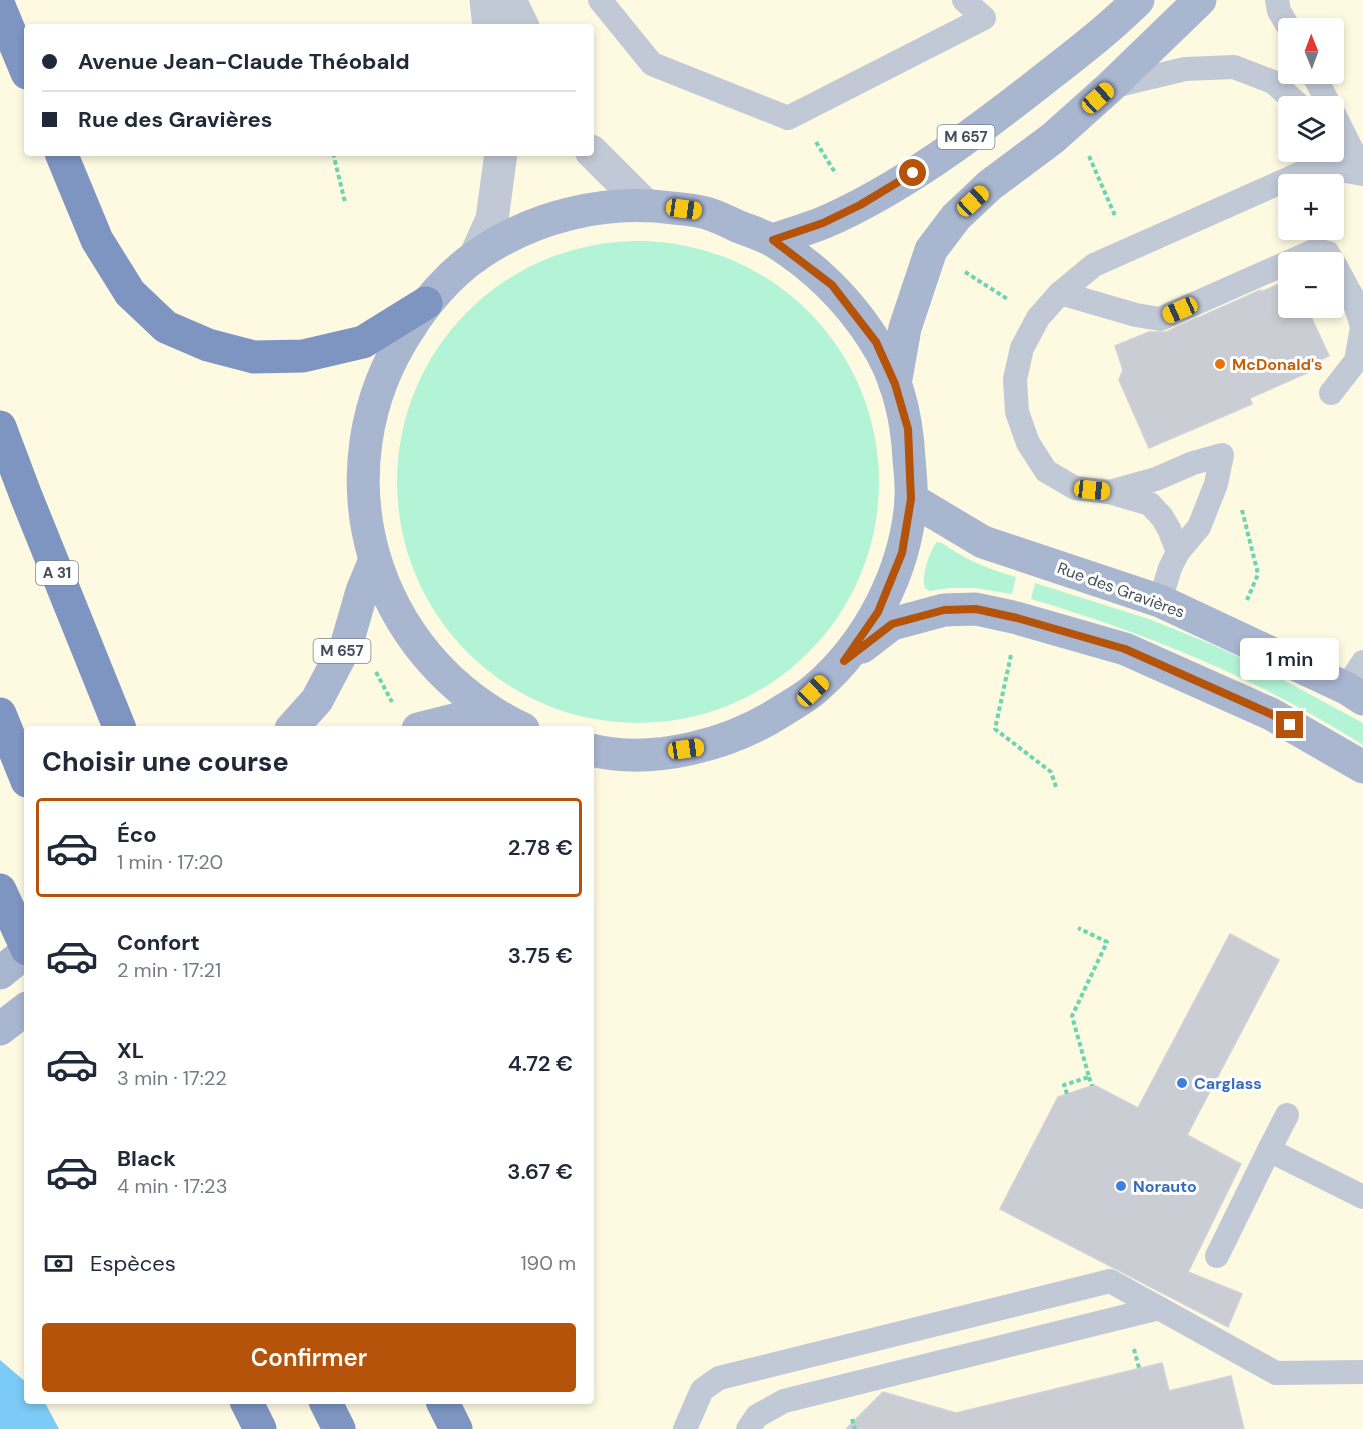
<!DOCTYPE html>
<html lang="fr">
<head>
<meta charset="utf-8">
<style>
	:root { --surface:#fff; --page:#f2f2f3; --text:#1f2937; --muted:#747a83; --line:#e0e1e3; --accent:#b45309 }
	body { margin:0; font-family:"DM Sans",sans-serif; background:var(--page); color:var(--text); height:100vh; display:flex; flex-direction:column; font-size:22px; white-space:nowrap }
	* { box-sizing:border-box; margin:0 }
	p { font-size:20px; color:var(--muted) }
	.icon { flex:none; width:33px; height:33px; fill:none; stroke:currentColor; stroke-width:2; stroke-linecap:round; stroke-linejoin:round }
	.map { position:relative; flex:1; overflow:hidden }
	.side { position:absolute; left:24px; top:726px; width:570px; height:678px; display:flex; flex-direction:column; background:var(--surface); border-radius:6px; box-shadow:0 3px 9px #0003 }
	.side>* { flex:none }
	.guide { position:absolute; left:24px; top:24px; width:570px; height:132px; border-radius:6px; box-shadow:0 3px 9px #0003; display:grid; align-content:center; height:132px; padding:0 18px; background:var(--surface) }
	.needle { width:39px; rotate:359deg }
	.controls { position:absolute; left:1278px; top:18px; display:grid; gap:12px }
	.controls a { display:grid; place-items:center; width:66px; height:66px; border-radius:6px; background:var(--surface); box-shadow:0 3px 9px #0003; font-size:30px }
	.end { position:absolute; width:27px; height:27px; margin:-14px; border:8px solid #b45309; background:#fff; box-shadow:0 0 0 3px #fff }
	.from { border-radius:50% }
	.bubble { position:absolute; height:42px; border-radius:6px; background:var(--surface); box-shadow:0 3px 9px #0003; font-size:20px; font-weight:600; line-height:42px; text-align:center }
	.car { position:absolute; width:18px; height:36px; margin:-18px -9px; border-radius:8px; box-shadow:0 0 4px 2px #0007; background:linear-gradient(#f5c518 24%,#345 0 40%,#f5c518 0 76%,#345 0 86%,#f5c518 0) }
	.guide b { display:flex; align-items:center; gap:21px; height:57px; font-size:22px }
	.guide b+b { border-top:2px solid var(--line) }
	.guide i { width:15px; height:15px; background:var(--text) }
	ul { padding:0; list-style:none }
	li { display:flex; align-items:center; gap:18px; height:99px; margin:0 12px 9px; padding:0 6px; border:3px solid transparent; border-radius:6px }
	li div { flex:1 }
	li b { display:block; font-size:22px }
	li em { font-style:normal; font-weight:600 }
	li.on { border-color:var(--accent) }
	li>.icon { width:54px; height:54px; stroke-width:1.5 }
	h2 { padding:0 18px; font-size:27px; line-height:72px }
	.pay { display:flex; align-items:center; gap:15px; height:66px; padding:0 18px; font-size:22px }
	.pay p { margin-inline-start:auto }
	.action { display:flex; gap:12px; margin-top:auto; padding:12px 18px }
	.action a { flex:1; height:69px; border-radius:6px; background:var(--accent); color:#fff; font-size:24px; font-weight:600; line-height:69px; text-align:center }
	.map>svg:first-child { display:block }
	.commercial { fill:#fefae2; fill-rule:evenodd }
	.green { fill:#b4f4d6 }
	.water { fill:#7ccbf6 }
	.building { fill:#cbcdd5; stroke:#d0d1d9; stroke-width:1.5 }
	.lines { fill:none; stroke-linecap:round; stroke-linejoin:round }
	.path { stroke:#69d6b0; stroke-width:4; stroke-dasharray:4.5 3; stroke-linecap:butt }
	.lane { stroke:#c1c9d6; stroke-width:24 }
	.street { stroke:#c1c9d6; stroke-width:33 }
	.primary { stroke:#a9b6d0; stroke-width:33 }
	.highway { stroke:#7e95c2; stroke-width:33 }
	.route { stroke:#b45309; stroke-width:8 }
	.food-dot { fill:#e8710a; stroke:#fff; stroke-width:2 }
	.shop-dot { fill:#3f7fe0; stroke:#fff; stroke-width:2 }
	.labels { text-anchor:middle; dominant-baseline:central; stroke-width:6; stroke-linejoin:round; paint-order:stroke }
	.shield { fill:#fff; stroke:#7b828d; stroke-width:1.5 }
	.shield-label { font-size:15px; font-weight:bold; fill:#434d5c }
	.food-label { font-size:16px; font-weight:bold; fill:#c56008; stroke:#fff; text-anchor:start }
	.street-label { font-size:16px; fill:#434d5c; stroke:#fff }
	.shop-label { font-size:16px; font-weight:bold; fill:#366cbe; stroke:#fff; text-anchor:start }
</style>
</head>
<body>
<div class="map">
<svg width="1363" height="1429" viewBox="0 0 1363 1429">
	<rect width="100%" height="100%" fill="#f0edec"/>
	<path class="commercial" d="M0,0H1363V1429H0ZM27,27H591V153H27ZM1288,28H1334V74H1288ZM1288,106H1334V152H1288ZM1288,184H1334V230H1288ZM1288,262H1334V308H1288ZM27,729H591V1401H27Z"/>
	<g class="green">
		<circle cx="638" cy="482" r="241"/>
		<path d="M937,542L942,543C965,560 989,569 1016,577L1012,594L975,588H950L929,591L925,588C921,577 929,551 937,542Z"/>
		<path d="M1035,583L1149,619L1206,642L1250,662L1363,723V745C1257,678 1151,635 1031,599Z"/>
	</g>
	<polygon class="water" points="0,1360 27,1383 27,1401 44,1401 59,1429 0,1429"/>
	<g class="building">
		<polygon points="1288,280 1288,309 1307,308 1329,356 1318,361 1321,367 1250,398 1252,404 1149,448 1119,380 1123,370 1115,346 1149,332 1166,332 1261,290 1261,292"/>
		<polygon points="1230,934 1279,960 1187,1135 1241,1164 1188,1272 1242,1294 1228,1327 1000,1209 1058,1097 1094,1085 1138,1108"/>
		<polygon points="1162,1363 1169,1391 1231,1376 1244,1429 846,1429 883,1392 956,1413"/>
	</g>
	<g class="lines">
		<g class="path">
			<polyline points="816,142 836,174"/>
			<polyline points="333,153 345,202"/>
			<polyline points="1089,156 1116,218"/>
			<polyline points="965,272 1009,300"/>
			<polyline points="1242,510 1258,574 1247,600"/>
			<polyline points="1011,655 995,729 1051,772 1056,787"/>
			<polyline points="376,672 392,702"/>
			<polyline points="1089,1077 1092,1086"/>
			<polyline points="1067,1094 1064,1085 1089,1077 1072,1016 1107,942 1078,928"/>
			<polyline points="1134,1349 1139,1368"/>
			<polyline points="852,1419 855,1429"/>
		</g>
		<g class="lane">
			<polyline points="600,0 652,64 788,118 984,18 964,0"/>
			<polyline points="1277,0 1279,11 1289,28"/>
			<polyline points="1313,74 1330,106"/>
			<polyline points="1110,87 1185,69 1234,67 1273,82 1300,106"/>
			<polyline points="1334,114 1363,172"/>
			<polyline points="1060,293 1136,315 1160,319 1316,250 1328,253 1333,262"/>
			<polyline points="1331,393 1356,361 1362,327 1354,300 1334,263"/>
			<polyline points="1109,492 1156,479 1193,463 1222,455 1216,484 1199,527 1178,552 1170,568 1160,601"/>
			<polyline points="1178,552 1169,529 1162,517 1150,504 1109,492 1075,488 1046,471 1028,443 1017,412 1015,379 1022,348 1038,318 1060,293 1094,265 1306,171 1328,168 1363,174"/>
			<polyline points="1346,688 1363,662"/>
			<polyline points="1287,1115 1269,1150 1363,1197"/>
			<polyline points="1217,1256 1269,1150"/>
			<polyline points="685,1429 702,1390 719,1378 1110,1281 1276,1373 1363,1372"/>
			<polyline points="748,1429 757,1416 784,1401 1159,1308"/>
		</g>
		<g class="street">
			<polyline points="486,0 489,27"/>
			<polyline points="510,0 523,27"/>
			<polyline points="591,151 644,204"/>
			<polyline points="475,257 492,219 501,153"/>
		</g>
		<g class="primary">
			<path d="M773,240C790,234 808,229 825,222C901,189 978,131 1043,80C1075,55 1109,29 1138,0"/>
			<polyline points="895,384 905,328 931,250 956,217 990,185 1053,138 1110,87 1200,0"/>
			<polyline points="911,499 983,542 1160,601 1346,688 1363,699"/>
			<polyline points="862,647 892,624 944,610 976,609 1017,618 1125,649 1271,714 1363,767"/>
			<polyline points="291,729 317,700 347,643 362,591 374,562"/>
			<polyline points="418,729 462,718 498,718"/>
			<path d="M523,729C370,657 316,470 409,329C425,303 450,274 476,256C533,216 605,199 673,208C684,209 696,210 706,213C716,216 727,221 737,226C749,231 763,235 775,242C815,267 849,301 874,340C897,375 907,418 909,459C910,472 912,487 911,500C906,571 869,642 816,688C806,697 793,704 782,711C729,745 653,765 591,750"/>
			<polyline points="0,973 27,951"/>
			<polyline points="0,1029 27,1008"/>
		</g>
		<g class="highway">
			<polyline points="0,8 27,73"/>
			<polyline points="61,153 97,240 130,293 166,327 208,345 254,357 303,356 363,342 426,303"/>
			<polyline points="0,427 26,496 120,729"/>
			<polyline points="0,714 27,781"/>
			<polyline points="0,890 27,949"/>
			<polyline points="246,1401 260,1429"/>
			<polyline points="325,1401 339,1429"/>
			<polyline points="442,1401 456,1429"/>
		</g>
	</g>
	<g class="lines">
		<polyline class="route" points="913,173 860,205 823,223 773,240 832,285 876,342 895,384 908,429 911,499 902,553 878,612 844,661 892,624 944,610 976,609 1017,618 1125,649 1271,714 1290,725"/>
	</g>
	<circle class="food-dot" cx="1220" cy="364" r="6"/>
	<g class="shop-dot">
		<circle cx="1182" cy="1083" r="6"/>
		<circle cx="1121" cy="1186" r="6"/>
	</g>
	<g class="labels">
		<g class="shield">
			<rect x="937.5" y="125" width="57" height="24" rx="4.5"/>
			<rect x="36" y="561" width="42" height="24" rx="4.5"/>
			<rect x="313.5" y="639" width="57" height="24" rx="4.5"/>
		</g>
		<g class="shield-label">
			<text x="966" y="137">M 657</text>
			<text x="57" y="573">A 31</text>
			<text x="342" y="651">M 657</text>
		</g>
		<g class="food-label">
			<text x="1232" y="364">McDonald's</text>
		</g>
		<g class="street-label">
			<text transform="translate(1121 590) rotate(20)">Rue des Gravières</text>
		</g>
		<g class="shop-label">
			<text x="1194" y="1083">Carglass</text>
			<text x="1133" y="1186">Norauto</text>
		</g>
	</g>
</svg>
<div class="controls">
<a><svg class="needle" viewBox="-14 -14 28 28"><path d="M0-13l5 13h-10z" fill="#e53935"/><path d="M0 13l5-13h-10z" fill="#747a83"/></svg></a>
<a><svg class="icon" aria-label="layers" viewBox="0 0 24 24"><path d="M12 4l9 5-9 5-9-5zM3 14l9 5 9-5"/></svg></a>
<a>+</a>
<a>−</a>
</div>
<i class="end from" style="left:913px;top:173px"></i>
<i class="end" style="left:1290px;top:725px"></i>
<div class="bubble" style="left:1240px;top:638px;width:99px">1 min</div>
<i class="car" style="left:1098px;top:98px;rotate:48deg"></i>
<i class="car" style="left:973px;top:201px;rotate:47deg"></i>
<i class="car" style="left:684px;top:209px;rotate:98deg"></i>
<i class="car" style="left:1180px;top:310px;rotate:246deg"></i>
<i class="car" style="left:1092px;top:490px;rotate:96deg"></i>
<i class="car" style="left:813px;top:691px;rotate:46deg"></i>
<i class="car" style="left:686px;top:749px;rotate:82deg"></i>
<div class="guide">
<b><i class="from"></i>Avenue Jean-Claude Théobald</b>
<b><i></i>Rue des Gravières</b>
</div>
<section class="side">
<h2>Choisir une course</h2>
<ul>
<li class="on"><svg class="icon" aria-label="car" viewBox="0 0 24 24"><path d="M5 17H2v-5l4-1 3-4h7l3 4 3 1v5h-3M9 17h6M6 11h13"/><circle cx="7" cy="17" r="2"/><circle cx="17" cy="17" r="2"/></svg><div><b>Éco</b><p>1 min · 17:20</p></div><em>2.78 €</em></li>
<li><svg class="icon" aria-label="car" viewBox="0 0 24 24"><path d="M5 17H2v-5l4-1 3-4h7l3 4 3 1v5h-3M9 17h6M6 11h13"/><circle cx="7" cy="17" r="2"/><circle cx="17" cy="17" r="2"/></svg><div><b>Confort</b><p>2 min · 17:21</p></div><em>3.75 €</em></li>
<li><svg class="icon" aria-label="car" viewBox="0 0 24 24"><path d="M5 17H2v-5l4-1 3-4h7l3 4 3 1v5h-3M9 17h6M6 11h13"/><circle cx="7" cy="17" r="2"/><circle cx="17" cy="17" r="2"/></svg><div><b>XL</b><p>3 min · 17:22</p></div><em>4.72 €</em></li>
<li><svg class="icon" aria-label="car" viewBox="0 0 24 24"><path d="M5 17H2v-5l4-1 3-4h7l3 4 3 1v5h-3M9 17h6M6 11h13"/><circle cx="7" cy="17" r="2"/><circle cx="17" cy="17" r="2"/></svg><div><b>Black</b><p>4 min · 17:23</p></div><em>3.67 €</em></li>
</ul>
<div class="pay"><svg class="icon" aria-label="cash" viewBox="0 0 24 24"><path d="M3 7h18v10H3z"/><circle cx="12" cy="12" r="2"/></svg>Espèces<p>190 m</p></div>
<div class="action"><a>Confirmer</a></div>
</section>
</div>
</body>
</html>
